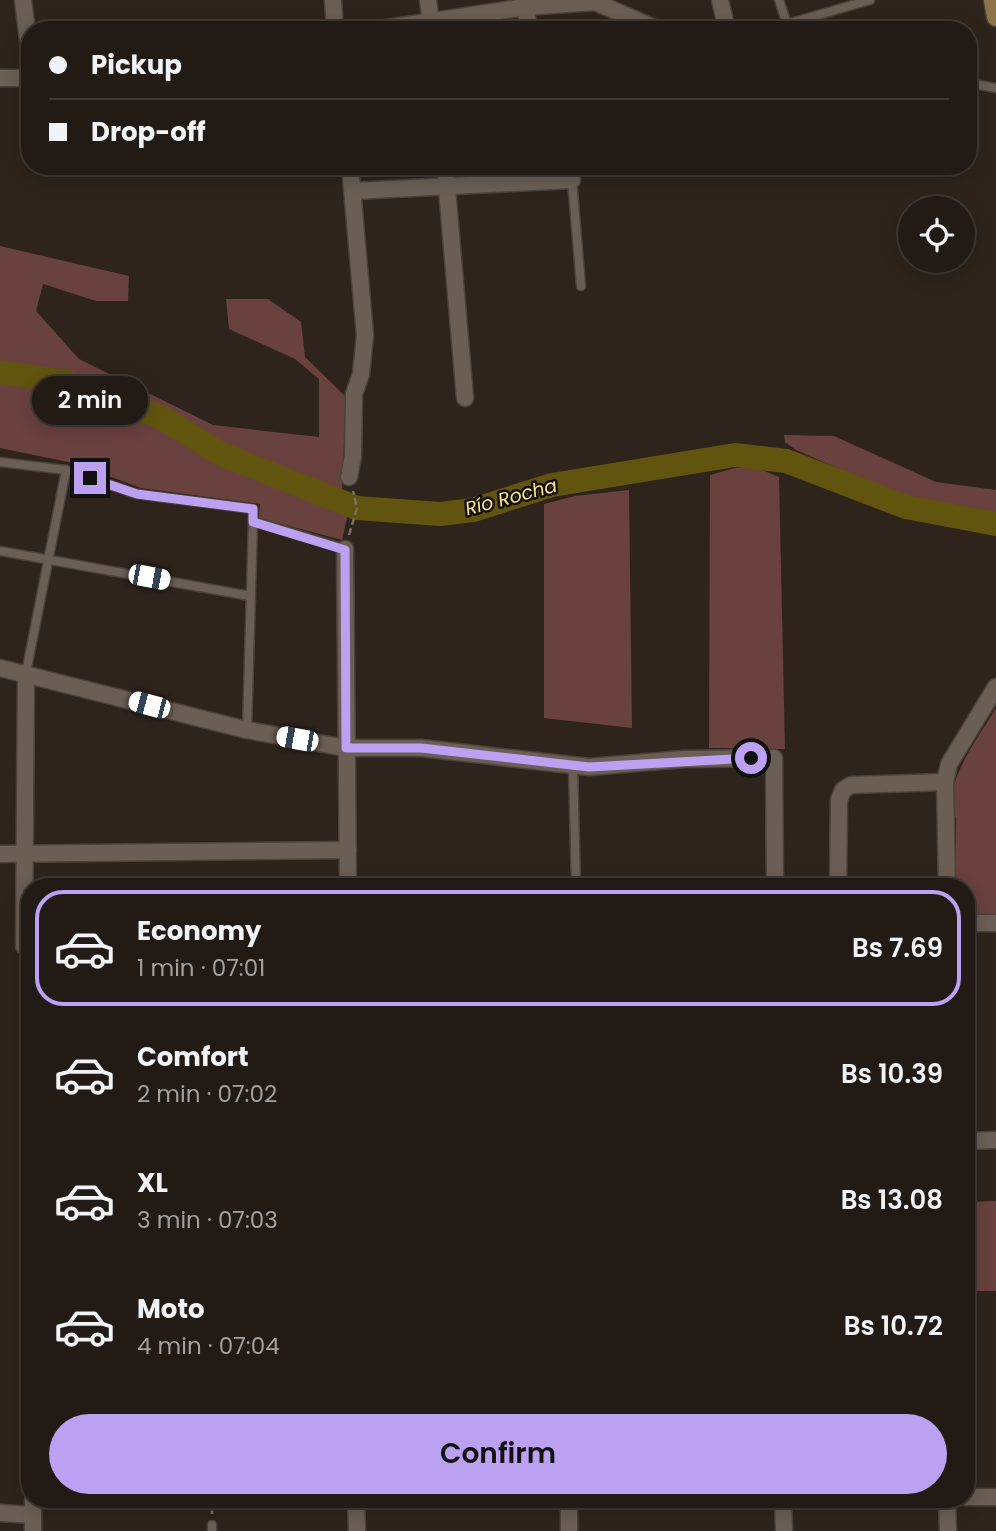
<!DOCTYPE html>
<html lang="en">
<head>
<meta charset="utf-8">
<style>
	:root { --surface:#221b15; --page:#2a241e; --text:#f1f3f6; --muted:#a2a1a0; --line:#3f3934; --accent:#bca0f2 }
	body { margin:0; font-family:Poppins,sans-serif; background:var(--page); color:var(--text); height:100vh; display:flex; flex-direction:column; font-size:26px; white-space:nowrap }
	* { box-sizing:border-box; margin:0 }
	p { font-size:23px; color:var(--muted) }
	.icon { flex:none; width:38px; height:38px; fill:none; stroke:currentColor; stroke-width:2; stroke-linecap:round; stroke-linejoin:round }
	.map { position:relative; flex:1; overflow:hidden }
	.side { position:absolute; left:21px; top:878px; width:954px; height:630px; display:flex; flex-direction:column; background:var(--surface); border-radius:28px; box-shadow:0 4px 18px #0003,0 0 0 2px var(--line) }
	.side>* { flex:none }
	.guide { position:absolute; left:21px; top:21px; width:956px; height:154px; border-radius:28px; box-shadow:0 4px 18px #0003,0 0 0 2px var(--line); display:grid; align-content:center; height:154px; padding:0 28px; background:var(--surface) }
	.fabs { position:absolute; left:898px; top:196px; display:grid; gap:14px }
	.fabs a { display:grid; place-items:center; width:77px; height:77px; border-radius:50%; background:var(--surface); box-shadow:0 4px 18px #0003,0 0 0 2px var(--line); font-size:35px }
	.end { position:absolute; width:32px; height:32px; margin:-16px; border:9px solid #bca0f2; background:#111; box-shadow:0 0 0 4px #111 }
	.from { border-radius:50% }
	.bubble { position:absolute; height:49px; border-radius:24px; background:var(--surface); box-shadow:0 4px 18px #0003,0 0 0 2px var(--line); font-size:23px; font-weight:600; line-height:49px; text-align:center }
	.car { position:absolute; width:21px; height:42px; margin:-21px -10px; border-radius:9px; box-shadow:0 0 5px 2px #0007; background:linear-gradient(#fff 24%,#345 0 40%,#fff 0 76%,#345 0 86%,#fff 0) }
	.guide b { display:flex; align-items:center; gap:24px; height:66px; font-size:26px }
	.guide b+b { border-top:2px solid var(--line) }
	.guide i { width:18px; height:18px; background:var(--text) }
	ul { padding:12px 0 0; list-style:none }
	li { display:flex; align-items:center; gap:21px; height:116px; margin:0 14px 10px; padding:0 14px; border:4px solid transparent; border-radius:28px }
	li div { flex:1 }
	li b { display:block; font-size:26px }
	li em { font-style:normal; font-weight:600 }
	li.on { border-color:var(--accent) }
	li>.icon { width:63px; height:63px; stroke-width:1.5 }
	.button { display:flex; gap:14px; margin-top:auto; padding:14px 28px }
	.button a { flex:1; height:80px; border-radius:42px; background:var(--accent); color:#111; font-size:28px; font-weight:600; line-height:80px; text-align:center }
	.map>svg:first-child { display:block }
	.green { fill:#69413f }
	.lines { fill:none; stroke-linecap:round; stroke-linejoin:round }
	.river { stroke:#61540e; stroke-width:24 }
	.lane-casing { stroke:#4b423b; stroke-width:11 }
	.street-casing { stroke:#4b423b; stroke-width:19 }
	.secondary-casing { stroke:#4b423b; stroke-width:21 }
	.path { stroke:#786f68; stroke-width:2.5; stroke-dasharray:7 3.5; stroke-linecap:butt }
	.lane { stroke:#6b5f55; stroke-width:8 }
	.street { stroke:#6b5f55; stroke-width:16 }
	.secondary { stroke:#8d734a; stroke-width:18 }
	.route { stroke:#bca0f2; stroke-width:9 }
	.labels { text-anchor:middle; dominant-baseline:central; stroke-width:5; stroke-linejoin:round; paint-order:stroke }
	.water-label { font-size:19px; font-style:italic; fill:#f8e487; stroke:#130e0b }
</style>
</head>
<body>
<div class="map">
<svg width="996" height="1531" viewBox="0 0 996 1531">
	<rect width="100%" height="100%" fill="#2e241c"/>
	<g class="green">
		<polygon points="0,246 129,276 128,301 96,301 43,284 36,311 79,359 213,425 319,437 319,379 295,359 229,329 226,299 268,299 301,322 305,357 346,397 342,490 209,438 171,413 72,374 0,363"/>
		<polygon points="0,378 62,389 157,422 211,457 348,513 342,540 259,518 260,504 141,488 73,463 0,448"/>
		<polygon points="784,435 834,436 936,482 996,490 996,515 908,499 796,450 785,442"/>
		<polygon points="735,468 757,468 779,477 785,749 709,748 710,475"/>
		<polygon points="629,490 632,728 544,718 544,504 575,496"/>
		<path d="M996,708V914H966V887H956V818C937,790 981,734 996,708Z"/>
		<polygon points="996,1201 996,1291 966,1291 966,1202"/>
	</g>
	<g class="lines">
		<polyline class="river" points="0,372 67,382 162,418 221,454 357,508 440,514 473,510 552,485 735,455 786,461 906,507 996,524"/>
		<defs>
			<g id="lane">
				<polyline points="779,0 787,24 870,0"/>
				<polyline points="968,83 996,88"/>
				<polyline points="572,180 581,286"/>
				<polyline points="0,462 66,470 137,494 253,509 253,521 345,549"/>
				<polyline points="0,551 250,596"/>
				<polyline points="26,673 66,470"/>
				<polyline points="247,730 253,521"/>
				<polyline points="573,765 576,887"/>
				<polyline points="212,1525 212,1531"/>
			</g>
			<g id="street">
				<polyline points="23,0 30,56"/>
				<polyline points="333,0 335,30"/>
				<polyline points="428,0 432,30"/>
				<polyline points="524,0 529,30"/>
				<polyline points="720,0 727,30"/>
				<polyline points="374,30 526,7 595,2 659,30"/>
				<polyline points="0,78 30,78"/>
				<polyline points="445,166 465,398"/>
				<polyline points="353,191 572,180"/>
				<polyline points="349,477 353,456 354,394 361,374 365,335 350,166"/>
				<polyline points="345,549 348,887"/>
				<polyline points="0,668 247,730 346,748 421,748 589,767 684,759 774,758 775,887"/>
				<polyline points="0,854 348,850"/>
				<polyline points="838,887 839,800 843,790 851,785 945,782"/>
				<polyline points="947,887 945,782 949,764 996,687"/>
				<polyline points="966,923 996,923"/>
				<polyline points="24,946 26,673"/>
				<polyline points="966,1141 996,1140"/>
				<polyline points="966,1497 996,1497"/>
				<polyline points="33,1500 33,1531"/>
				<polyline points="356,1500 357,1531"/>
				<polyline points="569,1500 569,1531"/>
				<polyline points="783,1500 784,1531"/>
				<polyline points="947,1500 948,1531"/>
				<polyline points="0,1513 33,1515"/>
			</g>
			<polyline id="secondary" points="993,0 996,17"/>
		</defs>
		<use href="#lane" class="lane-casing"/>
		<use href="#street" class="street-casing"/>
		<use href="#secondary" class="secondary-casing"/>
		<g class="path">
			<polyline points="349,535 357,508 353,491"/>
			<polyline points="212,1500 212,1514"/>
		</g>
		<use href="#lane" class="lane"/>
		<use href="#street" class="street"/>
		<use href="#secondary" class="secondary"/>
	</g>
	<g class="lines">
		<polyline class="route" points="90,478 137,494 253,509 253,522 345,550 346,748 421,748 589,767 751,758"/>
	</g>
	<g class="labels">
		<g class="water-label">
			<text transform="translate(511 497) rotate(-15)">Río Rocha</text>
		</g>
	</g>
</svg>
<div class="fabs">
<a><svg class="icon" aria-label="locate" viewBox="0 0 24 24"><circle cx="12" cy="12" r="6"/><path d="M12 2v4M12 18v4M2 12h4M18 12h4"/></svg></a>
</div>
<i class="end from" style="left:751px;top:758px"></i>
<i class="end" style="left:90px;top:478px"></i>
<div class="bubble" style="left:32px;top:376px;width:116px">2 min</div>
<i class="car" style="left:149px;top:577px;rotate:101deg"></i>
<i class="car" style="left:149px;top:705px;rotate:285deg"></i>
<i class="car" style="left:297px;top:739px;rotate:280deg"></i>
<div class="guide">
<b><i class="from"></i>Pickup</b>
<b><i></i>Drop-off</b>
</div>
<section class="side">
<ul>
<li class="on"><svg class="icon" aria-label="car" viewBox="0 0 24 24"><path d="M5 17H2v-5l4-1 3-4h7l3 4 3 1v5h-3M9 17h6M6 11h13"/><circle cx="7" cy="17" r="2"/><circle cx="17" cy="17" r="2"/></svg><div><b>Economy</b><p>1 min · 07:01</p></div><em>Bs 7.69</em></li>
<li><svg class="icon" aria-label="car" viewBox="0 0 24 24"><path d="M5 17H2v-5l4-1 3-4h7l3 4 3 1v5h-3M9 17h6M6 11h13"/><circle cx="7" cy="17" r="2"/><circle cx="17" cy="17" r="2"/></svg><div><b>Comfort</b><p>2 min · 07:02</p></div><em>Bs 10.39</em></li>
<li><svg class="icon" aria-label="car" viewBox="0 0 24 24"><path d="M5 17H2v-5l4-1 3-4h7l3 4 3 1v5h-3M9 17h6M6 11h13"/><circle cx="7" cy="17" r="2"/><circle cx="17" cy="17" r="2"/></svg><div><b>XL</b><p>3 min · 07:03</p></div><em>Bs 13.08</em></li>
<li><svg class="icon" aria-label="car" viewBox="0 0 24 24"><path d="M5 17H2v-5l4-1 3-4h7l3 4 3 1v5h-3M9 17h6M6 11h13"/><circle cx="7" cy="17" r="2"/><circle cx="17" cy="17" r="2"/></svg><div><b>Moto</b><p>4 min · 07:04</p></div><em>Bs 10.72</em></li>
</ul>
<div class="button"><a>Confirm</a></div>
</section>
</div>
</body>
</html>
